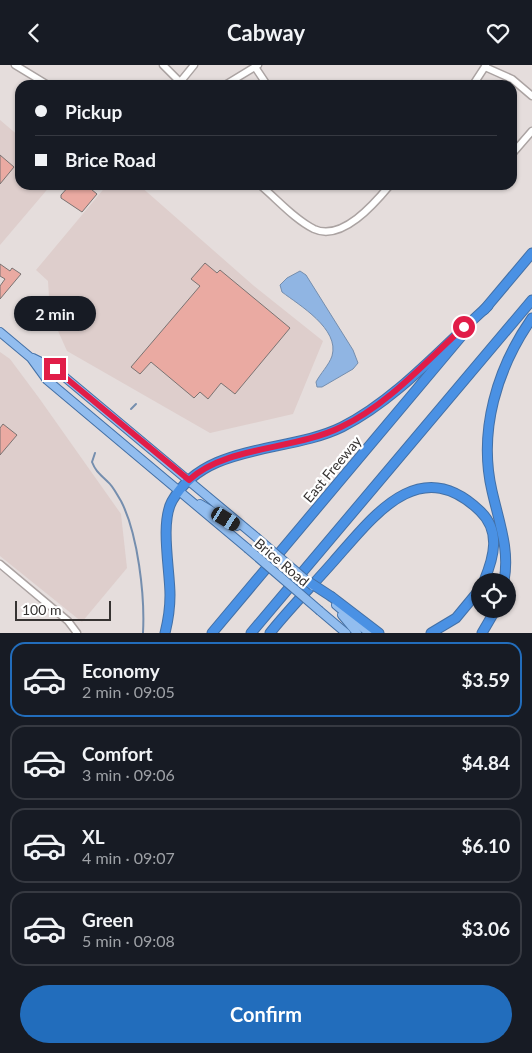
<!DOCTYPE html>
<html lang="en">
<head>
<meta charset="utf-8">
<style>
	:root { --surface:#171b24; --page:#20242c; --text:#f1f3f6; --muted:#9ea1a6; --line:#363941; --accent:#226dbc }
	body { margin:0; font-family:Lato,sans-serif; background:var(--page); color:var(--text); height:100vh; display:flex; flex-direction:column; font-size:19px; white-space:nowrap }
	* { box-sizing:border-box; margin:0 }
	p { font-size:16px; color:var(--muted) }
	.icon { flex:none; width:28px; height:28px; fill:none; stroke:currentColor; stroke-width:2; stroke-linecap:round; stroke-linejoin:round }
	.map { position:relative; height:568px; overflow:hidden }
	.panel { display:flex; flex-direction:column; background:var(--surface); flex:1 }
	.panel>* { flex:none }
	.guide { position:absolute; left:15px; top:15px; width:502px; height:110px; border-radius:15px; box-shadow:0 1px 4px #0004; display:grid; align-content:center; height:110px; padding:0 20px; background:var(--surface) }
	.fabs { position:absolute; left:471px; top:508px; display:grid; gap:10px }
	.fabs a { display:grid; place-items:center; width:45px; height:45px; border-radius:50%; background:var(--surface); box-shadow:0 1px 4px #0004; font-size:25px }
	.scale { position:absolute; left:15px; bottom:12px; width:96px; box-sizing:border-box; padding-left:5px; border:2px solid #363332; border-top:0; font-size:14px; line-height:18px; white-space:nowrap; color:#363332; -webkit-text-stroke:4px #fff; paint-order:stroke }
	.end { position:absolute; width:22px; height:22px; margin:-11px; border:6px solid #e11d48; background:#fff; box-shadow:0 0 0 2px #fff }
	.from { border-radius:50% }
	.bubble { position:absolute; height:35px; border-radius:18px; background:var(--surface); box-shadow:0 1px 4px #0004; font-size:16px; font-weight:700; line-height:35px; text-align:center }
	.car { position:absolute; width:15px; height:30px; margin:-15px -8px; border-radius:6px; box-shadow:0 0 4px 1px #0007; background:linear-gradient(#222 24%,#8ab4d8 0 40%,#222 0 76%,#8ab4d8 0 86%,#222 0) }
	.guide b { display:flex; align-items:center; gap:18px; height:48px; font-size:19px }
	.guide b+b { border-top:1px solid var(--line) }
	.guide i { width:12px; height:12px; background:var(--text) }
	ul { padding:9px 0 0; list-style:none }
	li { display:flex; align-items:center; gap:15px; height:75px; margin:0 10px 8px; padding:0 10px; border:2px solid var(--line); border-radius:15px }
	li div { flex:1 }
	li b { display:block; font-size:19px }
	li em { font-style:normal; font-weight:700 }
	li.current { border-color:var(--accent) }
	li>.icon { width:45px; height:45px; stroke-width:1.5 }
	.action { display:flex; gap:10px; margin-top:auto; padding:10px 20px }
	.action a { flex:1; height:58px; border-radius:30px; background:var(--accent); color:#fff; font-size:20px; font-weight:700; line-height:58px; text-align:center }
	header { display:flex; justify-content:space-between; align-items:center; height:65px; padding:0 20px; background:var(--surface); font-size:22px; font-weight:700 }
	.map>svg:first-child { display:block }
	.built { fill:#dececc }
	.water { fill:#90b5e3; stroke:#758eae }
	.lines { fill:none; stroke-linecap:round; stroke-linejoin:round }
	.stream { stroke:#758eae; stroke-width:2 }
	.building { fill:#eaaaa2; stroke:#7a7372 }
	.minor-casing { stroke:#aba3a2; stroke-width:9 }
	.major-casing { stroke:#4370a6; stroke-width:10 }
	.highway-casing { stroke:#4370a6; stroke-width:11 }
	.minor { stroke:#fff; stroke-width:6 }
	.major { stroke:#92bdef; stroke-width:8 }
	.highway { stroke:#4a91e4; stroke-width:9 }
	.major-bridge-casing { stroke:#4370a6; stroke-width:10; stroke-linecap:butt }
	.highway-bridge-casing { stroke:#4370a6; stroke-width:11; stroke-linecap:butt }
	.major-bridge { stroke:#92bdef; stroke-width:8 }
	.highway-bridge { stroke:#4a91e4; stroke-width:9 }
	.route { stroke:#e11d48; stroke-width:6 }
	.labels { text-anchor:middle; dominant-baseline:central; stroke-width:4.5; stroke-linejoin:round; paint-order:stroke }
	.street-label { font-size:14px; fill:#363332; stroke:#fff }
</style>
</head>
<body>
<header><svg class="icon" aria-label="back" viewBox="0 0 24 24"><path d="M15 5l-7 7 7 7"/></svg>Cabway<svg class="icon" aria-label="heart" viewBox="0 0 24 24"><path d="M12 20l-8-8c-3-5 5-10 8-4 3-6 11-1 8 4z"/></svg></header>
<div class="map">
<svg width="532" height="568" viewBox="0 0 532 568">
	<rect width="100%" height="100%" fill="#e5dddc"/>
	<g class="built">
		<polygon points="0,55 20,72 20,120 51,120 0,180"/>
		<polygon points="107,120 139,120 254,221 323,276 293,349 210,368 67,286 50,248 48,216 36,205"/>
		<polygon points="0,287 10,294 39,333 121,449 127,503 82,557 0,491"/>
	</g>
	<path class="water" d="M300,206L306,210L353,285L358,298L353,304L322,322H317L316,317C320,309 329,300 332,291C340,264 299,240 282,227L280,220L287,213Z"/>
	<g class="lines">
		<g class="stream">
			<polyline points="131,344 136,339"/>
			<path d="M95,388L92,397C96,407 100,409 108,417C113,421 117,430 121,436C138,469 145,531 143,568"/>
		</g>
	</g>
	<g class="building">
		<polygon points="0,90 14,102 0,119"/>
		<polygon points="70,120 86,120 97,129 82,147 61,133 61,130"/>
		<polygon points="205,198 217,208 220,205 290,263 235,329 221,318 208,334 200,327 194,333 151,297 140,309 131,302 200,221 191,214"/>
		<polygon points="0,199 10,206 12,203 21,209 0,234 0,221 5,214 0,211"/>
		<polygon points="3,359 17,370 0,390 0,363"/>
	</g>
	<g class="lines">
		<defs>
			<g id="minor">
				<polyline points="15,0 48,20"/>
				<polyline points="163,0 183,20"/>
				<polyline points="255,2 267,20"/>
				<polyline points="485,2 512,14 532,31"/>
				<polyline points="181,16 194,0"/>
				<polyline points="225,20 258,0"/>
				<polyline points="473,20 486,0"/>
				<polyline points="512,89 532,66"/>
				<path d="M260,120C277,134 294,154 314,164C342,177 375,138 390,120"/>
				<polyline points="0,499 68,556 77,568"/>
			</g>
			<g id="major">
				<polyline points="0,267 31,293 47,315 247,483"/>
				<polyline points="33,293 55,304 256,472"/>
				<polyline points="200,439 237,461"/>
				<polyline points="336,540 369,568"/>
				<polyline points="320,546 346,568"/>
				<polyline points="342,550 357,568"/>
			</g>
			<g id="highway">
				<polyline points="484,245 532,188"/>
				<path d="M504,516C510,485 499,457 492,426C478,366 497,303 532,253"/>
				<polyline points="332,532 379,568"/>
				<path d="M165,568C168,556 170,543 170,530C170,505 160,458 172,436C206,377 287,389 342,362C397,334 442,282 488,241"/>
				<polyline points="212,568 464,268"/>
				<polyline points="251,568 532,235"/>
				<path d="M270,568C290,543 312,521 333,497C373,452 419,387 480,446C501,466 494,492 484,516"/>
				<polyline points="431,568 456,553 480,524"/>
				<polyline points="482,568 496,544"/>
			</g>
		</defs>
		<use href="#minor" class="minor-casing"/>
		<use href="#major" class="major-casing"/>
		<use href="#highway" class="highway-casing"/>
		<use href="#minor" class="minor"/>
		<use href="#major" class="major"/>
		<use href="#highway" class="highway"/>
		<defs>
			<g id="major-bridge">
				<polyline points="256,472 313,521"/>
				<polyline points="247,483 320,546"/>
			</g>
			<polyline id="highway-bridge" points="309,517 332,532"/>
		</defs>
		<use href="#major-bridge" class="major-bridge-casing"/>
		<use href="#highway-bridge" class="highway-bridge-casing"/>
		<use href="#major-bridge" class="major-bridge"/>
		<use href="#highway-bridge" class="highway-bridge"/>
	</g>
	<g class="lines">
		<path class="route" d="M55,304L189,415C225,381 295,385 341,362C389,339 425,297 464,262"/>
	</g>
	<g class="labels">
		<g class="street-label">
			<text transform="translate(332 404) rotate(-50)">East Freeway</text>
			<text transform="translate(282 497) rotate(40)">Brice Road</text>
		</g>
	</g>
</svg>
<div class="fabs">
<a><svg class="icon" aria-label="locate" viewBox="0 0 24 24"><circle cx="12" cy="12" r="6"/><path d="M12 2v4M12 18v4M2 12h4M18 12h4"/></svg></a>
</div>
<div class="scale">100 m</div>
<i class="end from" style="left:464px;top:262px"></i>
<i class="end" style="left:55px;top:304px"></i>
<div class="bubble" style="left:14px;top:231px;width:82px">2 min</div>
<i class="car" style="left:226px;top:454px;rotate:121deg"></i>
<div class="guide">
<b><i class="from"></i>Pickup</b>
<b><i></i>Brice Road</b>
</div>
</div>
<section class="panel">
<ul>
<li class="current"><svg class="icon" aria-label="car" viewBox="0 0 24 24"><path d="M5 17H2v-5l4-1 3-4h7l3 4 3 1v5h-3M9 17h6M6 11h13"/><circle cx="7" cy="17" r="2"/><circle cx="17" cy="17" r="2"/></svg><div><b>Economy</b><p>2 min · 09:05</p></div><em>$3.59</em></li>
<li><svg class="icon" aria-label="car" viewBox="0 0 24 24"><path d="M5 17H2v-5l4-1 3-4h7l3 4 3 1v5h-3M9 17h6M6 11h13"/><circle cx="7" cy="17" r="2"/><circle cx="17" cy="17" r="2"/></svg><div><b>Comfort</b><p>3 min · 09:06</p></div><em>$4.84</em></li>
<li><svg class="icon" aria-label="car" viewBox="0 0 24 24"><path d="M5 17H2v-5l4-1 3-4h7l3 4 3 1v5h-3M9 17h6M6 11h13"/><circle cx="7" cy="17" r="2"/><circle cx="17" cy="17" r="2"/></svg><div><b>XL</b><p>4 min · 09:07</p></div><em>$6.10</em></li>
<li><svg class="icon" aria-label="car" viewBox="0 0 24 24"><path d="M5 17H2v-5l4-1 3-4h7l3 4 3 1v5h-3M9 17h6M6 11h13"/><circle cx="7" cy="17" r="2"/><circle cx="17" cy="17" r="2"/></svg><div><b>Green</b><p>5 min · 09:08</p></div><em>$3.06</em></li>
</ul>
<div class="action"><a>Confirm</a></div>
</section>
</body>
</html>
